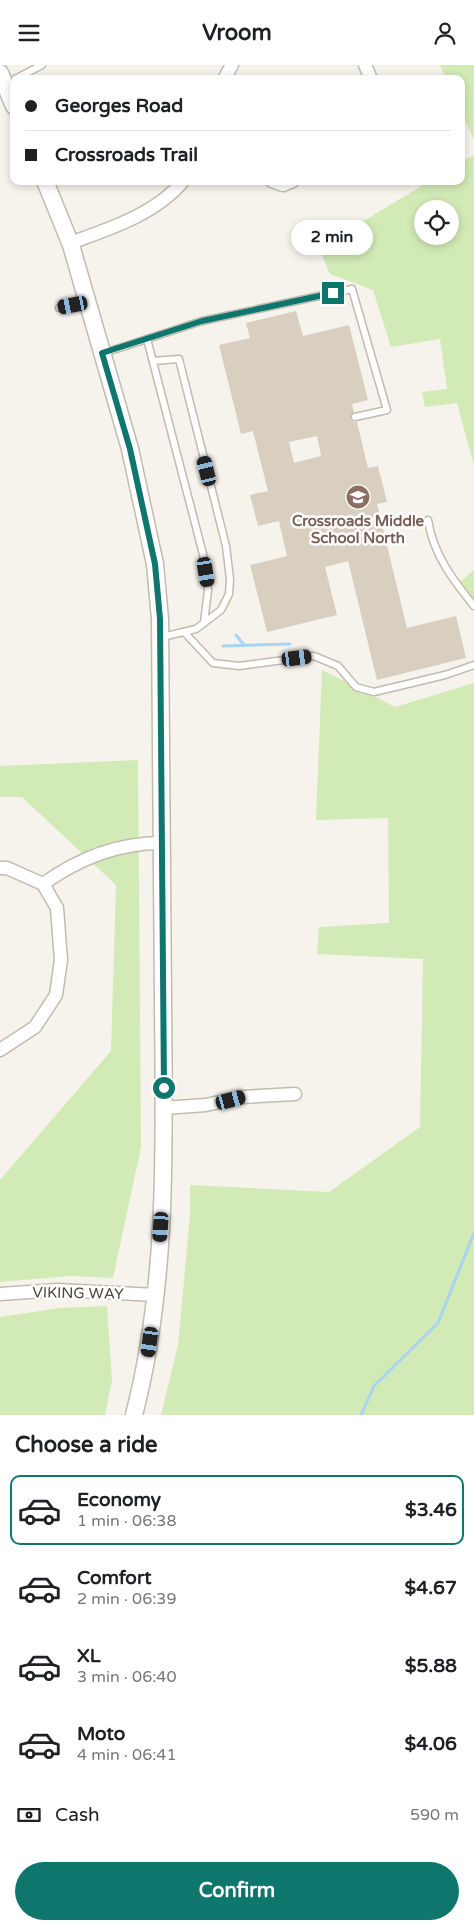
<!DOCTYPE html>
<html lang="en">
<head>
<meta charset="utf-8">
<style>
	:root { --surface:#fff; --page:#f6f6f6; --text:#202124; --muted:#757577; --line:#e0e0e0; --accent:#0f766e }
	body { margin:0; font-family:"Varela Round",sans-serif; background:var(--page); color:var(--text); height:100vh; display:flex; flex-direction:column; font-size:19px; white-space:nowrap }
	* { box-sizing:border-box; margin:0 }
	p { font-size:16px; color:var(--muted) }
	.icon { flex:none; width:28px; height:28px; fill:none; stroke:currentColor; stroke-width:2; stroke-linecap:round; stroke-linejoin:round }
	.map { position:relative; height:1350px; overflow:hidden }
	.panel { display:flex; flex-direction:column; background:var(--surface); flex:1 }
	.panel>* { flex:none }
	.hud { position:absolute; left:10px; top:10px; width:455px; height:110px; border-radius:10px; box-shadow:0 2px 8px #0003; display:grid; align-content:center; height:110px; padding:0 15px; background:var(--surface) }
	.fabs { position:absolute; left:414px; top:135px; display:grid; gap:10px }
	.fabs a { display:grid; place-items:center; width:45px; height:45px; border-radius:50%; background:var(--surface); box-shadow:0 2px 8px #0003; font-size:25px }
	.end { position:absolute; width:22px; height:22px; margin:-11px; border:6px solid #0f766e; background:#fff; box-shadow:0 0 0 2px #fff }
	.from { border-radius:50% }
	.bubble { position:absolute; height:35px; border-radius:18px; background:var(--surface); box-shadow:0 2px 8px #0003; font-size:16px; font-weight:700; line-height:35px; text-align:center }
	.car { position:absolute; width:15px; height:30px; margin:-15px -8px; border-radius:6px; box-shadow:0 0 4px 1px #0007; background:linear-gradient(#222 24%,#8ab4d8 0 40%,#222 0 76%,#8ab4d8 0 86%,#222 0) }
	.hud b { display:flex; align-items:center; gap:18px; height:48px; font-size:19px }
	.hud b+b { border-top:1px solid var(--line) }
	.hud i { width:12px; height:12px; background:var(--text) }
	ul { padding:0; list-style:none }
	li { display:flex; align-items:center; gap:15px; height:70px; margin:0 10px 8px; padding:0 5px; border:2px solid transparent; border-radius:10px }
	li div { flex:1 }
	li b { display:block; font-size:19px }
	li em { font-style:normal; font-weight:700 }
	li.current { border-color:var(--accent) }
	li>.icon { width:45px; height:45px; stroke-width:1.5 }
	h2 { padding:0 15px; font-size:22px; line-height:60px }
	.pay { display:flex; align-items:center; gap:12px; height:55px; padding:0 15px; font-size:19px }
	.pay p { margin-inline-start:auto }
	.primary-button { display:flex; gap:10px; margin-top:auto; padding:10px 15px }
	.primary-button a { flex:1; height:58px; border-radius:30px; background:var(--accent); color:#fff; font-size:20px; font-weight:700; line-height:58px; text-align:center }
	header { display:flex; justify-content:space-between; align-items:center; height:65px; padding:0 15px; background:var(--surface); font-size:22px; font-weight:700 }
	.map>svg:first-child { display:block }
	.green { fill:#d2eab5; fill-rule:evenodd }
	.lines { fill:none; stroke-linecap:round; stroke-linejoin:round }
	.stream { stroke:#a9d4f2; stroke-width:3 }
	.building { fill:#d8cfc1; fill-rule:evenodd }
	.service-casing { stroke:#c2bbae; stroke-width:9 }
	.minor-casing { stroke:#c2bbae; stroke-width:15 }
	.tertiary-casing { stroke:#c2bbae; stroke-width:19 }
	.service { stroke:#fff; stroke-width:6 }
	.minor { stroke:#fff; stroke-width:12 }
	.tertiary { stroke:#fff; stroke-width:16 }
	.route { stroke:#0f766e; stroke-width:6 }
	.labels { text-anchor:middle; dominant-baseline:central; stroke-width:5; stroke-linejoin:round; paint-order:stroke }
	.education-label { font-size:15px; font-weight:bold; fill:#785e54; stroke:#fff }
	.street-label { font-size:15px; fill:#4b4439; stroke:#fff }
</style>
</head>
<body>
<header><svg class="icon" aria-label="menu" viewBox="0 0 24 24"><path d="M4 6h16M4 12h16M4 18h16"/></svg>Vroom<svg class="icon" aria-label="person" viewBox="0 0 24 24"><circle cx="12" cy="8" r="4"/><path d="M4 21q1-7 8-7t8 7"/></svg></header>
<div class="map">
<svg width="474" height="1350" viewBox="0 0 474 1350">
	<rect width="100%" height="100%" fill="#f6f3ec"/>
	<g class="green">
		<polygon points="440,0 474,0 474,75 461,47 461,14 446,14"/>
		<path d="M474,90V401L457,338L425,342L422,327L447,324L440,274L391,282L373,225L330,209L319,183L430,116H461V97ZM422,144H450V171H422Z"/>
		<polygon points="474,505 474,545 460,517"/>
		<polygon points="322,605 395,642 474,618 474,1350 161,1350 178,1280 190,1151 190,1120 329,1127 420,1062 423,894 317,889 319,862 389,858 388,753 316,755"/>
		<polygon points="138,695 141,1082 113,1213 71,1211 0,1217 0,1115 111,986 116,820 22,732 0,732 0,701"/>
		<polygon points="107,1241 112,1316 105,1350 0,1350 0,1252 60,1243"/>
	</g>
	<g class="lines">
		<g class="stream">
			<polyline points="236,570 244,580"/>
			<polyline points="223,581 290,579"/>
			<polyline points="361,1350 374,1321 438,1258 474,1168"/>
		</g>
	</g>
	<path class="building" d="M296,246L303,271L349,260L368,335L352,339L354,347L350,353L353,357H357L368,403L378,401L387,437L377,439L407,563L456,551L466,593L377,615L348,496L325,502L337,550L267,567L250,500L287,491L279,456L258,461L250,430L268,426L253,366L241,369L219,280L250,273L246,258ZM317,371L321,391L294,398L289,377Z"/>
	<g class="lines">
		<defs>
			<g id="service">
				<polyline points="15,14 42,0"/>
				<polyline points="59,243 86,238"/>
				<polyline points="147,274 203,489 208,525 204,558"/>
				<polyline points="104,288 202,256 352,224 387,345 355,352"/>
				<polyline points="153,296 179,294 226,481 230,514 229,529 221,545 196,564 162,572"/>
				<path d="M428,455C433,489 453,515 474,541"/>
				<polyline points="184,567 213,598 239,601 314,591 338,601 356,622 374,627 445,610 474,600"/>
			</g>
			<g id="minor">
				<polyline points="365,0 371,14"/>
				<polyline points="224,14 232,0"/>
				<polyline points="272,116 283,120 293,116"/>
				<path d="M70,178C109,164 156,149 183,116"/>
				<polyline points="0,803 7,803 43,819 57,843 61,895 56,930 35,962 0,985"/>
				<path d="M43,819C78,794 118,778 161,778"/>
				<polyline points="164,1043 206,1040 242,1032 295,1029"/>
				<polyline points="0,1229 58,1225 156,1230"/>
			</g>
			<g id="tertiary">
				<polyline points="0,8 14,41"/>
				<path d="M45,116L71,180L130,384L155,499L160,554C161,681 162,808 163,935C164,1074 169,1215 134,1350"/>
			</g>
		</defs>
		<use href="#service" class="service-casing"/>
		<use href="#minor" class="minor-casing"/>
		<use href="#tertiary" class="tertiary-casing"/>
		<use href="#service" class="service"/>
		<use href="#minor" class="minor"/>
		<use href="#tertiary" class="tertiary"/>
	</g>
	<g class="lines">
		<polyline class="route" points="164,1023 160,554 155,499 130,384 102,288 202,256 333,228"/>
	</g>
	<defs>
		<symbol id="school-disc" viewBox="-11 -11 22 22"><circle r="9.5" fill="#8d6e63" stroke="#fff"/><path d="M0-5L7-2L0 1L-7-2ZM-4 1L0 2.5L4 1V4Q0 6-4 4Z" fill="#fff"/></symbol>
	</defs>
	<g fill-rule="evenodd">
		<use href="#school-disc" x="344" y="418" width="28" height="28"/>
	</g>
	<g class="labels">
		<g class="education-label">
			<text x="358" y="456">Crossroads Middle<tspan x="358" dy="17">School North</tspan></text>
		</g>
		<g class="street-label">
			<text transform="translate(78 1228) rotate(1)">VIKING WAY</text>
		</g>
	</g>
</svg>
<div class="fabs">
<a><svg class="icon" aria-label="locate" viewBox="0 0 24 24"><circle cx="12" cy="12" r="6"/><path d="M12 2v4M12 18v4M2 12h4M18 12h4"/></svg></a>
</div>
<i class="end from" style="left:164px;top:1023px"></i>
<i class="end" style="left:333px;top:228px"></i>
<div class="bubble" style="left:291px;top:155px;width:82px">2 min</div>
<i class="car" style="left:73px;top:240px;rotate:259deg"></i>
<i class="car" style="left:207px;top:406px;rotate:346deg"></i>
<i class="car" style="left:206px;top:507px;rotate:171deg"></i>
<i class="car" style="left:297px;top:593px;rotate:83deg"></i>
<i class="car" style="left:231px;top:1035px;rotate:75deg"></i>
<i class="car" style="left:161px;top:1162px;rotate:184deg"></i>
<i class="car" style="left:150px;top:1277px;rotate:188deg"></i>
<div class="hud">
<b><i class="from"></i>Georges Road</b>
<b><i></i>Crossroads Trail</b>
</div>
</div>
<section class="panel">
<h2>Choose a ride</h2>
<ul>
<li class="current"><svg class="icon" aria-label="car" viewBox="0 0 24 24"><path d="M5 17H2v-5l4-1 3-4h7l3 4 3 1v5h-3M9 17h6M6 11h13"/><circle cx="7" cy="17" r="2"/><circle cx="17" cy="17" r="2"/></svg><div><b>Economy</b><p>1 min · 06:38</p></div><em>$3.46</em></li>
<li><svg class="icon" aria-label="car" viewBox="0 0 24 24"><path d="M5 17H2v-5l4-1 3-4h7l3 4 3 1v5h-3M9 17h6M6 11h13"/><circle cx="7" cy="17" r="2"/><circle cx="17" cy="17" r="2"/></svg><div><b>Comfort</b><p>2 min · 06:39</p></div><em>$4.67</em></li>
<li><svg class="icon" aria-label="car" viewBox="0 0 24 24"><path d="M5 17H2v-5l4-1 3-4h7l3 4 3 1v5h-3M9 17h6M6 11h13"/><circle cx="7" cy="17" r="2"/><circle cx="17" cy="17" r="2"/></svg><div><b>XL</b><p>3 min · 06:40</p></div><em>$5.88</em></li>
<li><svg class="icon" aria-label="car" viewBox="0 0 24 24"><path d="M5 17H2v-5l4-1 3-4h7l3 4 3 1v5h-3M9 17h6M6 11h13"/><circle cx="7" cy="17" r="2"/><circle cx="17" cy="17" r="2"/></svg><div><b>Moto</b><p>4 min · 06:41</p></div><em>$4.06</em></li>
</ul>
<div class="pay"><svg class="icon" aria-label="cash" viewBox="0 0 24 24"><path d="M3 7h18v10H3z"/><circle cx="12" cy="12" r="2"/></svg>Cash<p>590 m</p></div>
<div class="primary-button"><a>Confirm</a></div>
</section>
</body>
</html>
